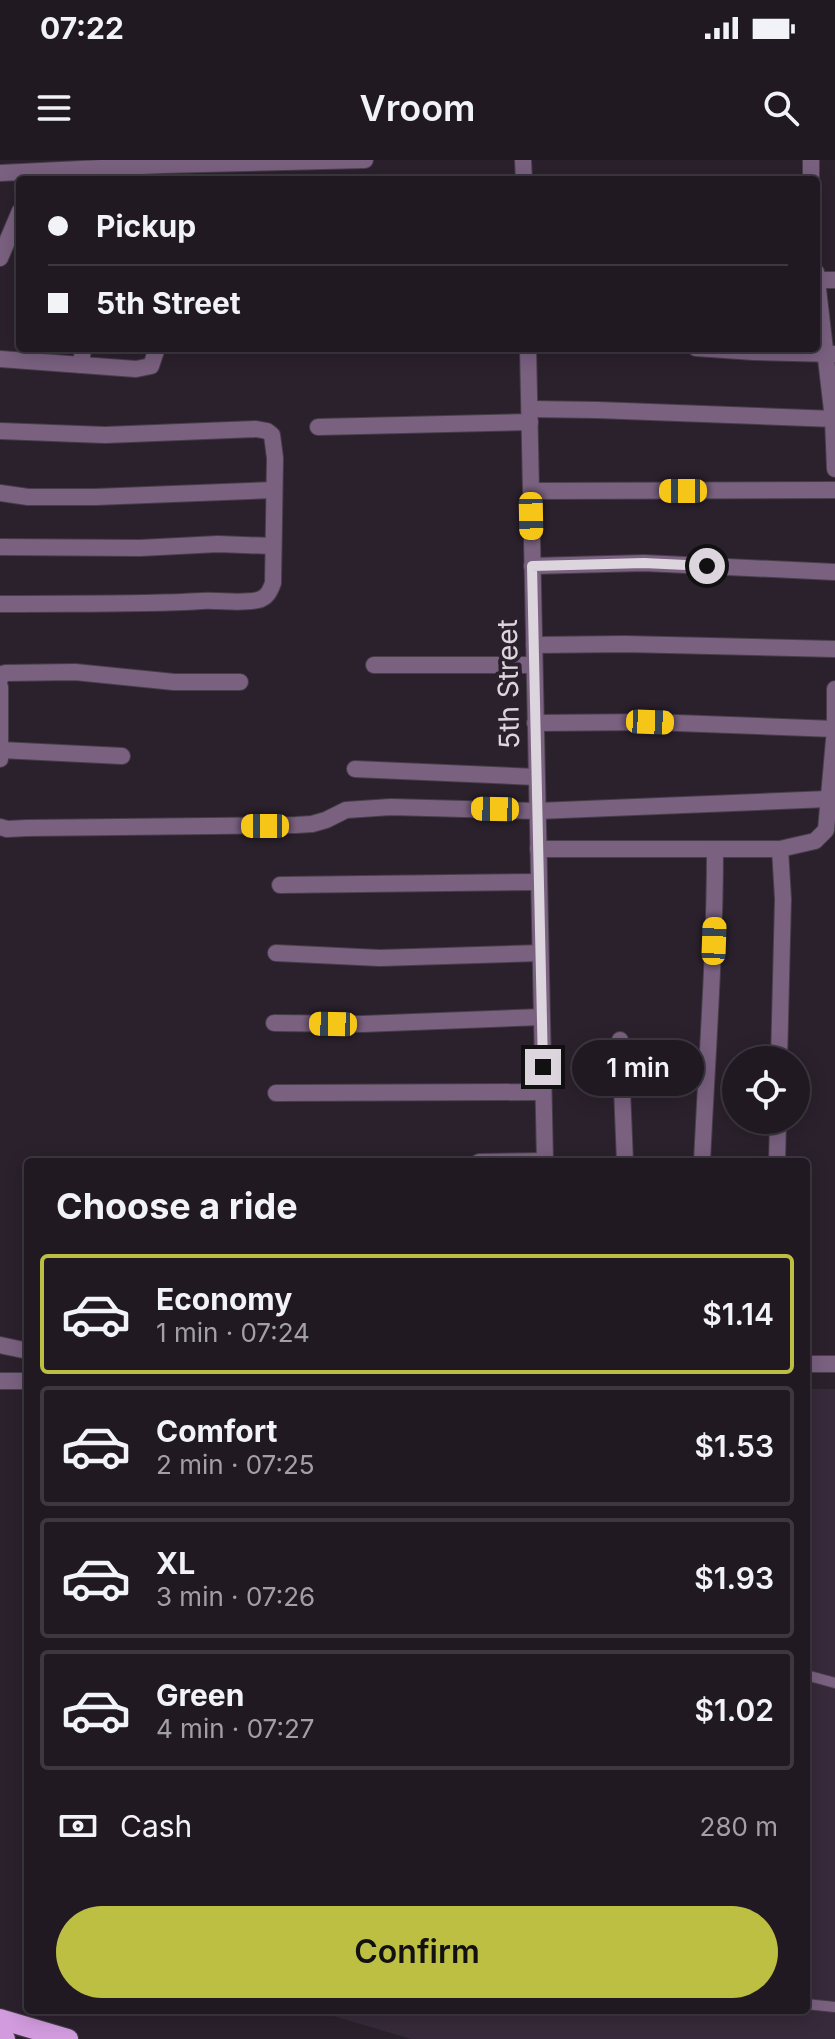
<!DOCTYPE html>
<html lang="en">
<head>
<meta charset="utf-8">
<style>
	:root { --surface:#201922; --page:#2d262f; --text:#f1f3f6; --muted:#a2a0a5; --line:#3d3840; --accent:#bdbf43 }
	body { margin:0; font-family:Inter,sans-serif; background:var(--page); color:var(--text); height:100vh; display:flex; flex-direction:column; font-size:30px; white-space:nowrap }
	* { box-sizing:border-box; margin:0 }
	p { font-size:26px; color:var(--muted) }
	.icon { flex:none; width:44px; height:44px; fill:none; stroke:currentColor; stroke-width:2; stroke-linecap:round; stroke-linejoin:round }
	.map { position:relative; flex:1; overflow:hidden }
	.drawer { position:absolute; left:24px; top:998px; width:786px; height:856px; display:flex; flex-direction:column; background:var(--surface); border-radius:8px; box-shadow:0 4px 20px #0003,0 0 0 2px var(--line) }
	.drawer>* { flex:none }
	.guide { position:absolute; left:16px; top:16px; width:804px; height:176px; border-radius:8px; box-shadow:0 4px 20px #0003,0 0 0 2px var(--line); display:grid; align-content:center; height:176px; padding:0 32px; background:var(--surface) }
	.buttons { position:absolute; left:722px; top:886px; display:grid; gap:16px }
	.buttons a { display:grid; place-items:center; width:88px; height:88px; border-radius:50%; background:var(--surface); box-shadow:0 4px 20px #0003,0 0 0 2px var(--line); font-size:40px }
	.end { position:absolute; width:36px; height:36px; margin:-18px; border:10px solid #dcd5dd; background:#111; box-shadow:0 0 0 4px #111 }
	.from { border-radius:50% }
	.bubble { position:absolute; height:56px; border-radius:28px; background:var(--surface); box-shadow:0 4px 20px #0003,0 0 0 2px var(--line); font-size:26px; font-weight:600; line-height:56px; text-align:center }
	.car { position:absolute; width:24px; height:48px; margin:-24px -12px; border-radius:10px; box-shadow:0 0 6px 2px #0007; background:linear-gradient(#f5c518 24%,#345 0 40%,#f5c518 0 76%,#345 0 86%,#f5c518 0) }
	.guide b { display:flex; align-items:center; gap:28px; height:76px; font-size:30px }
	.guide b+b { border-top:2px solid var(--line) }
	.guide i { width:20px; height:20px; background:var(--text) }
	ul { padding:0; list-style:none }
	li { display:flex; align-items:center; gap:24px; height:120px; margin:0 16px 12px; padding:0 16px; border:4px solid var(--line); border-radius:8px }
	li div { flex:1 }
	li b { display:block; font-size:30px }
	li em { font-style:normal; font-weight:600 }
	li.selected { border-color:var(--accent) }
	li>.icon { width:72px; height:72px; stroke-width:1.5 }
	h2 { padding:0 32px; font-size:36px; line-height:96px }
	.pay { display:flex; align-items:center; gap:20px; height:88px; padding:0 32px; font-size:30px }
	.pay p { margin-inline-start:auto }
	.primary-button { display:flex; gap:16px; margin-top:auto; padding:16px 32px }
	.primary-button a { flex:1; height:92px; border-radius:48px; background:var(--accent); color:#111; font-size:32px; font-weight:600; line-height:92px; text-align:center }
	.status { display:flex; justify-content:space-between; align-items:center; height:56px; padding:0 40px; background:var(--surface); direction:ltr }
	.status svg { height:22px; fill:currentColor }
	header { display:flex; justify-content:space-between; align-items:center; height:104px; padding:0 32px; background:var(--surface); font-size:36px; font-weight:600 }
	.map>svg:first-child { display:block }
	.built { fill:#372a3a }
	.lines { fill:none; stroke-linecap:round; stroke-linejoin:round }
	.lane-casing { stroke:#473e49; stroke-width:12 }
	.street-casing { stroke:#473e49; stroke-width:18 }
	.primary-casing { stroke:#473e49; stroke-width:22 }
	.lane { stroke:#7a6180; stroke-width:10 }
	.street { stroke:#7a6180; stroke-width:16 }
	.primary { stroke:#d19bdd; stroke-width:20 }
	.route { stroke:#dcd5dd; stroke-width:10 }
	.labels { text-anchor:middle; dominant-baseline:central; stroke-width:8; stroke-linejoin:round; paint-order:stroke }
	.street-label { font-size:28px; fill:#dcd5dd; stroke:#2b212d }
</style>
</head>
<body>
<div class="status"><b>07:22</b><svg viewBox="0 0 49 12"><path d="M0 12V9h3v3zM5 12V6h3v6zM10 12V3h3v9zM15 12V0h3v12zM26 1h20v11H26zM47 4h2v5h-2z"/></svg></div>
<header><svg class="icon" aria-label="menu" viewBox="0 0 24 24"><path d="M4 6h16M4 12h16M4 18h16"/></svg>Vroom<svg class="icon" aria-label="search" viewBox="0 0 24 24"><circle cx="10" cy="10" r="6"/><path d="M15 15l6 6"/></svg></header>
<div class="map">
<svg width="835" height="1879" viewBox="0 0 835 1879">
	<rect width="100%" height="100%" fill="#2b212d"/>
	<polygon class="built" points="806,1229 835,1229 835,1879 411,1879 313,1850 806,1850"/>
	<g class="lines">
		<defs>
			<g id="lane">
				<polyline points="806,1515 835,1523"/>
				<polyline points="806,1844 835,1847"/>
			</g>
			<g id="street">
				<polyline points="523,0 524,20"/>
				<polyline points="811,0 811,20"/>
				<polyline points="0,13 162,5 365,0"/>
				<polyline points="0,98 20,51"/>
				<polyline points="816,112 833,259 835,309"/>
				<polyline points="816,120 835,120"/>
				<polyline points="528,188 545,1002"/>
				<polyline points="696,188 754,192 834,194"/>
				<polyline points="0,199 136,209 151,206 157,188"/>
				<polyline points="81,205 83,188"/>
				<polyline points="530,249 597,250 835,259"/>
				<polyline points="318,267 530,262"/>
				<path d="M0,271L105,275L256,269L267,271L272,275L275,298L273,423C270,431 267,438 258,440C241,444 220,440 202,441C135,445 67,443 0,444"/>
				<polyline points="531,331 835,330"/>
				<polyline points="0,333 28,337 95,337 274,330"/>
				<polyline points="0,387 140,388 218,384 272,386"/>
				<polyline points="532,406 644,403 835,412"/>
				<polyline points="534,485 625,484 835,489"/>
				<polyline points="374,505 534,505"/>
				<polyline points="0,519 2,514 5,513 75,512 174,522 240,522"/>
				<polyline points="0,527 0,599"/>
				<polyline points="535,563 650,562 835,569"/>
				<polyline points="1,590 122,596"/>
				<polyline points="355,609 536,617"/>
				<polyline points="0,667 7,669 27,668 296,665 312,664 326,660 346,650 391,647 537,651 828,639"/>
				<polyline points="538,689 780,689 815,681 826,670 835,569 835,529"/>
				<polyline points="280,725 538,722"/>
				<polyline points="276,793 380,798 540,793"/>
				<polyline points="274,863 362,864 542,857"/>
				<polyline points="620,880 625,1002"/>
				<polyline points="779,900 783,739 780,689"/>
				<polyline points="276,933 543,932"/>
				<polyline points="479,1002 545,1001"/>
				<path d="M702,1002C707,897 715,794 715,689"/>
				<polyline points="777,1002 778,960"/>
				<polyline points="0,1185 28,1191"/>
				<polyline points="806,1204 835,1204"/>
				<polyline points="0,1221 28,1221"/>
			</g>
			<g id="primary">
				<polyline points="0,1859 68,1879"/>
				<polyline points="0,1878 5,1879"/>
			</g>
		</defs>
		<use href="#lane" class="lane-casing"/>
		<use href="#street" class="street-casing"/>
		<use href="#primary" class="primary-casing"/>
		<use href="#lane" class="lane"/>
		<use href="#street" class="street"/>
		<use href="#primary" class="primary"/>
	</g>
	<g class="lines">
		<polyline class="route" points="543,907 532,406 644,403 707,406"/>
	</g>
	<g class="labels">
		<g class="street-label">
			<text transform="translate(508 524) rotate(-91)">5th Street</text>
		</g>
	</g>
</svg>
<div class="buttons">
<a><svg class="icon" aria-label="locate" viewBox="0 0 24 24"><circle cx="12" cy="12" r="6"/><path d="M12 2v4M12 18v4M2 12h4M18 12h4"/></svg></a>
</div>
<i class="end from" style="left:707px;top:406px"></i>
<i class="end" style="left:543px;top:907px"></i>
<div class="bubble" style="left:572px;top:880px;width:132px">1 min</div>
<i class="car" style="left:683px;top:331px;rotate:270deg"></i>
<i class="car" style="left:531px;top:356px;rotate:179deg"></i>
<i class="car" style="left:650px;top:562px;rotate:92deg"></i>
<i class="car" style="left:495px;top:649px;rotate:271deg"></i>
<i class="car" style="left:265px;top:666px;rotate:270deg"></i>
<i class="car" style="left:714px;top:781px;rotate:2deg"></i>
<i class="car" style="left:333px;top:864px;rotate:271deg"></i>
<div class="guide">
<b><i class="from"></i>Pickup</b>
<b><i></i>5th Street</b>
</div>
<section class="drawer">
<h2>Choose a ride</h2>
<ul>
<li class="selected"><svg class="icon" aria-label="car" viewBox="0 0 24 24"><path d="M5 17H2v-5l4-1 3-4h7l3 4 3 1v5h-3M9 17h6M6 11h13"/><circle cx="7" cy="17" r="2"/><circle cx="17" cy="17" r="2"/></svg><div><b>Economy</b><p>1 min · 07:24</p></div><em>$1.14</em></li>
<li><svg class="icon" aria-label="car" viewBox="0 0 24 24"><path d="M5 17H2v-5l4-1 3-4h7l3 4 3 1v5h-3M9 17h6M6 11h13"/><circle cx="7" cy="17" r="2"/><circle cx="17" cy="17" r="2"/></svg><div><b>Comfort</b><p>2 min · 07:25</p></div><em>$1.53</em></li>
<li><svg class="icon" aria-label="car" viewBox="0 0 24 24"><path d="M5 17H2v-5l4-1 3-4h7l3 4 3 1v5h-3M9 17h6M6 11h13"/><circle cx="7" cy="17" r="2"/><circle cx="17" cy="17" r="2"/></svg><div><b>XL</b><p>3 min · 07:26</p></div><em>$1.93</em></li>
<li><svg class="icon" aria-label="car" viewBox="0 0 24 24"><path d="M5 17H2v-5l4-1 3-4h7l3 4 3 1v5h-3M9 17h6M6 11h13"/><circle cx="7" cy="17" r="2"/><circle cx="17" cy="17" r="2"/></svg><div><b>Green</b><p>4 min · 07:27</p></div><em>$1.02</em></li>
</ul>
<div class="pay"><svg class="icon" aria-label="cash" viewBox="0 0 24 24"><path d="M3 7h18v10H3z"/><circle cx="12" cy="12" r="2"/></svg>Cash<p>280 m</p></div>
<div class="primary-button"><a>Confirm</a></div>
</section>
</div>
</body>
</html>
